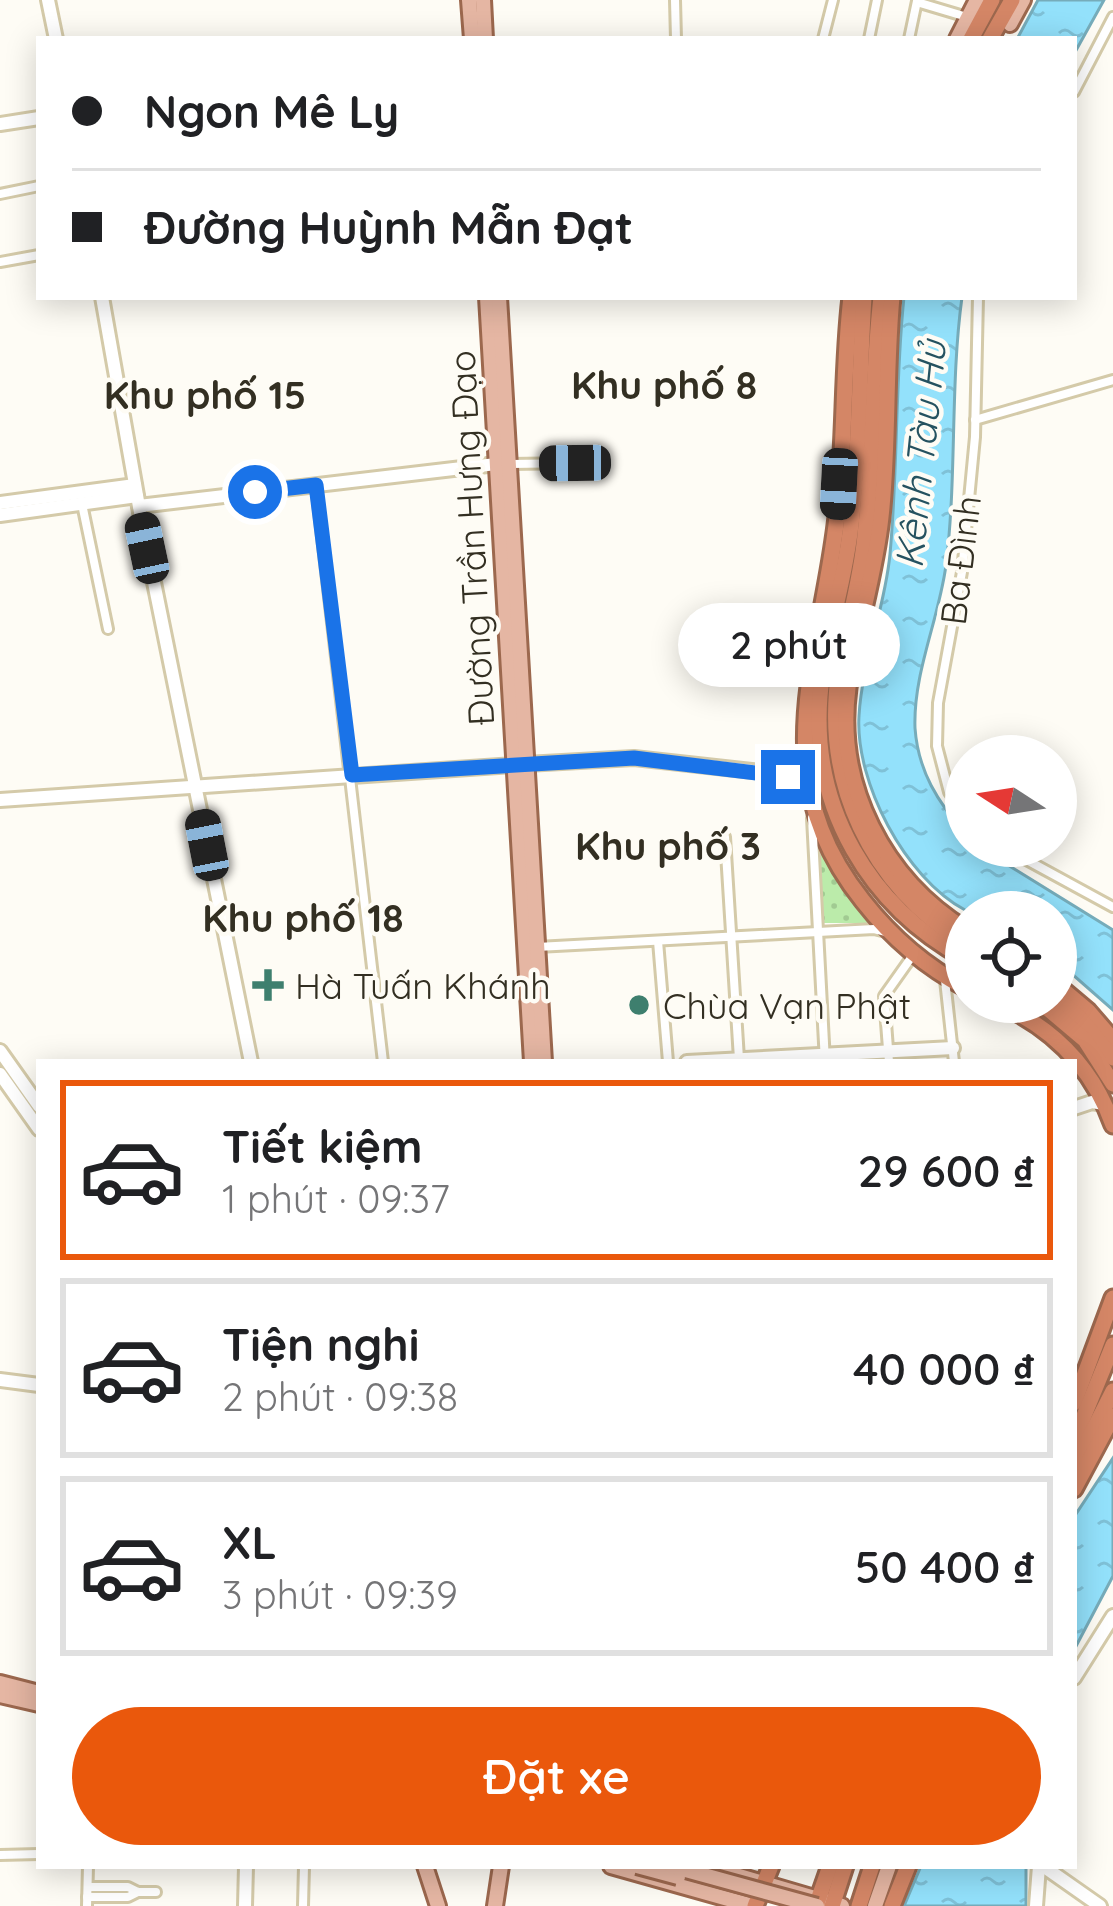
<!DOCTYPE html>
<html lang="vi">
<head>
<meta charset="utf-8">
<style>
	:root { --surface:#fff; --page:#f2f2f2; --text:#202124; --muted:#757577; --line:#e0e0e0; --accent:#ea580c }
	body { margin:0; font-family:Quicksand,sans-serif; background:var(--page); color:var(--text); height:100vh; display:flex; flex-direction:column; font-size:45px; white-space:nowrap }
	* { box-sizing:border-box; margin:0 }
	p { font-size:39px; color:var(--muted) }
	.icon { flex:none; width:66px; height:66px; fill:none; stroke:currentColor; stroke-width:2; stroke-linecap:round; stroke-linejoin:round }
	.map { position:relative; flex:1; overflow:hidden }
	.details { position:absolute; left:36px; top:1059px; width:1041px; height:810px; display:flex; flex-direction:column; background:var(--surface); border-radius:0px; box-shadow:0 6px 30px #0003 }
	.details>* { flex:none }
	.guide { position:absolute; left:36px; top:36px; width:1041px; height:264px; border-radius:0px; box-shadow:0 6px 30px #0003; display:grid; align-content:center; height:264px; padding:0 36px; background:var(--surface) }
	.needle { width:78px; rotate:282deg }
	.tools { position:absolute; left:945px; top:735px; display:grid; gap:24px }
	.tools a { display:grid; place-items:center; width:132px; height:132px; border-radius:50%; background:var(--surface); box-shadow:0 6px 30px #0003; font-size:60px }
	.end { position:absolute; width:54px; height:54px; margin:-27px; border:15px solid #1a73e8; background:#fff; box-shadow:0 0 0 6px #fff }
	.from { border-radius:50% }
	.bubble { position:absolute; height:84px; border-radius:42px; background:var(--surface); box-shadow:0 6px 30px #0003; font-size:39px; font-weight:600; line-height:84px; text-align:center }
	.car { position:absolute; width:36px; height:72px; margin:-36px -18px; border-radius:15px; box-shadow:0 0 9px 3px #0007; background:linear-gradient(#222 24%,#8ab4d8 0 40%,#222 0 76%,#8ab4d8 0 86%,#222 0) }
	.guide b { display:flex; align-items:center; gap:42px; height:114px; font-size:45px }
	.guide b+b { border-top:3px solid var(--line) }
	.guide i { width:30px; height:30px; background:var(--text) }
	ul { padding:21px 0 0; list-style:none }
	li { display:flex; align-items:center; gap:36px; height:180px; margin:0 24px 18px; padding:0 12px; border:6px solid var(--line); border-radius:0px }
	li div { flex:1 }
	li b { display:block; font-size:45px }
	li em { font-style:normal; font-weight:600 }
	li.current { border-color:var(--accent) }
	li>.icon { width:108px; height:108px; stroke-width:1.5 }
	.primary-button { display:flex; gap:24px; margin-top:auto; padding:24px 36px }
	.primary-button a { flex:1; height:138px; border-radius:72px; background:var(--accent); color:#fff; font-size:48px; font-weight:600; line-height:138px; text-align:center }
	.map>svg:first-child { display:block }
	.grass { fill:url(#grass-dots) }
	.water { fill:url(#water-ripples); stroke:#76acba; stroke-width:3 }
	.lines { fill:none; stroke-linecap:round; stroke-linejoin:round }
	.street-casing { stroke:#d4caa9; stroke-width:14 }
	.secondary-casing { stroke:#d4caa9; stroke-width:18 }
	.primary-casing { stroke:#9c684e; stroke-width:20 }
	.highway-casing { stroke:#9c684e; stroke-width:21 }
	.street { stroke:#fff; stroke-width:8 }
	.secondary { stroke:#fff; stroke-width:12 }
	.primary { stroke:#e5b6a3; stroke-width:14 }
	.highway { stroke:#d48666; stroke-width:15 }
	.primary-bridge-casing { stroke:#9c684e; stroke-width:20; stroke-linecap:butt }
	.primary-bridge { stroke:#e5b6a3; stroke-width:14 }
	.route { stroke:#1a73e8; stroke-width:15 }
	.poi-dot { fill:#3e7f6e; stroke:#fefcf5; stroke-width:4.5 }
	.labels { text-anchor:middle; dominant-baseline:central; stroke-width:9; stroke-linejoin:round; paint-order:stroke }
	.street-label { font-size:36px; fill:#332f22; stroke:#fefcf5 }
	.poi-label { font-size:36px; fill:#332f22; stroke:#fefcf5; text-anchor:start }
	.neighbourhood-label { font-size:39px; font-weight:bold; fill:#332f22; stroke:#fefcf5 }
	.water-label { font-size:39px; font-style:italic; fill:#255260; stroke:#fefcf5 }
</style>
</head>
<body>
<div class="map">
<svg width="1113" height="1906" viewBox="0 0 1113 1906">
	<defs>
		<pattern id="grass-dots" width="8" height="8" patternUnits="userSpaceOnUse" patternTransform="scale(3)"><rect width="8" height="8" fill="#bbebaa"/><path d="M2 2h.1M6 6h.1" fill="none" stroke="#a1ca92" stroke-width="1.8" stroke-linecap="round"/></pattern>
		<pattern id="water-ripples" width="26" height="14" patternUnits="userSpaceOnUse" patternTransform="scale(3)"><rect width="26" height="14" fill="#93e1fb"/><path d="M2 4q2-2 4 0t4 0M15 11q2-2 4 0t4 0" fill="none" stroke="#7fc1d7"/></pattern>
	</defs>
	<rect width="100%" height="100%" fill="#fefcf5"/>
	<polygon class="grass" points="817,840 877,923 823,923"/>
	<g class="water">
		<polygon points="1038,0 1104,0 1074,54 1074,39 1017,39"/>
		<path d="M904,297H962C950,385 957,476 946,565C939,619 913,673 915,728C918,771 938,803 966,834V846H977L1113,930V1010L1056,960V912C1035,912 981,918 965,910C905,878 855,782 859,716C862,661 885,609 890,554C898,468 895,382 904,297Z"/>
		<polygon points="1113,1458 1113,1576 1074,1650 1074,1517"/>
		<polygon points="921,1866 1026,1866 1026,1906 904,1906"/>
	</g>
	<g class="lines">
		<defs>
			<g id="street">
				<polyline points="675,0 676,39"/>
				<polyline points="920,3 967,17"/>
				<polyline points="823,39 833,0"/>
				<polyline points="869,39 877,0"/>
				<polyline points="909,39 917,1"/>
				<polyline points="1074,92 1113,17"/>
				<polyline points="0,194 39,186"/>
				<polyline points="0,262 39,255"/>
				<polyline points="975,420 1113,380"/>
				<polyline points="511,464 575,463"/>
				<polyline points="316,485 383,1062"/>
				<polyline points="82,504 108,629"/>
				<polyline points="966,815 949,792 937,746 938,703 962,572 975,437 978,297"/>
				<polyline points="812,818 825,1062"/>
				<polyline points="725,837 739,1059"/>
				<polyline points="1001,846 1113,907"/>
				<polyline points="658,941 668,1062"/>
				<polyline points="537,947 874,929 886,932"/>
				<polyline points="945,980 954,1062"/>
				<polyline points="889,1062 884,996 913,955"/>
				<polyline points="0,1855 39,1854"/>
				<polyline points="88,1887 128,1887 138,1892 156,1892"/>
				<polyline points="87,1897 128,1897 138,1892"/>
				<polyline points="87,1906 88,1866"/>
				<polyline points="303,1906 304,1866"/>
			</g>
			<g id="secondary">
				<polyline points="48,0 56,39"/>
				<polyline points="0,124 39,118"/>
				<polyline points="102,297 141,518 251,1062"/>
				<polyline points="0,503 135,485"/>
				<polyline points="139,506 496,464"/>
				<polyline points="0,515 137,496"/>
				<polyline points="526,764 634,758 808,777"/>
				<polyline points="0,800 514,765"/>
				<polyline points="0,1051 39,1106"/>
				<polyline points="687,1062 953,1048"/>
				<polyline points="0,1074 39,1129"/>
				<polyline points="1074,1108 1092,1102 1104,1104"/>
				<polyline points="0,1380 39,1385"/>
				<polyline points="1074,1678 1113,1616"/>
				<polyline points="1043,1866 1100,1906"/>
				<polyline points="245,1906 246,1866"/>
				<polyline points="1036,1906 1039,1866"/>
			</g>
			<g id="primary">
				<polyline points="469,0 472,39"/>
				<polyline points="483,0 485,39"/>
				<polyline points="1010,24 1023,0"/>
				<polyline points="957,39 977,0"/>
				<polyline points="487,297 532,1062"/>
				<polyline points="499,297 544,1062"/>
				<polyline points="0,1683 39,1693"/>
				<polyline points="0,1695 39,1704"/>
				<polyline points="425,1866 438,1906"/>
				<polyline points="611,1866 753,1906"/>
				<polyline points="705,1866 842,1906"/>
				<polyline points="495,1906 501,1866"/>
				<polyline points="875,1906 889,1866"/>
			</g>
			<g id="highway">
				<polyline points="971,39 992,0"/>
				<polyline points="990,39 1012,0"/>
				<path d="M851,297C842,373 846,449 836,525C819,662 764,778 863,901C892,938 924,966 966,988"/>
				<path d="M864,297C859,373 860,450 851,525C845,582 825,638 820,696C811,808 869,906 966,959"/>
				<path d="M881,297C872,376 874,456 865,535C861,581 847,625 839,670C822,783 870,884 966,944"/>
				<path d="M892,297C885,370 889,444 881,517C875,575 856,631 848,688C835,786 884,879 966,930"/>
				<polyline points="1056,984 1088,1011 1113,1040"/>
				<polyline points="1056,998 1080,1018 1113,1058"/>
				<path d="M995,1002C1051,1026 1092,1066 1113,1125"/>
				<polyline points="1040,1002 1085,1040 1113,1084"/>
				<polyline points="1074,1403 1113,1298"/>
				<polyline points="1074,1440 1113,1345"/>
				<polyline points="1074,1468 1113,1391"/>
				<polyline points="1074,1489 1113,1416"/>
				<polyline points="755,1906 771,1866"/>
				<polyline points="816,1906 830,1866"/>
				<polyline points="832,1906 845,1866"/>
				<polyline points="859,1906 872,1866"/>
				<polyline points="892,1906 908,1866"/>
			</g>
		</defs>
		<use href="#street" class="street-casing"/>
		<use href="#secondary" class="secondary-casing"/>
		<use href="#primary" class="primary-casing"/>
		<use href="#highway" class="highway-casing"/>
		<use href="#street" class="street"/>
		<use href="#secondary" class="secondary"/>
		<use href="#primary" class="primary"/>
		<use href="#highway" class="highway"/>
		<defs>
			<g id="primary-bridge">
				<polyline points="637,1866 678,1877"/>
				<polyline points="671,1866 817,1906"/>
			</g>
		</defs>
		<use href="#primary-bridge" class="primary-bridge-casing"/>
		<use href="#primary-bridge" class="primary-bridge"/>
	</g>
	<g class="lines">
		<polyline class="route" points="255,492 316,485 352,775 634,758 788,777"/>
	</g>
	<g class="poi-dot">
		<path d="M262 967h12v12h12v12h-12v12h-12v-12h-12v-12h12z"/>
		<circle cx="639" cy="1005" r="12"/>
	</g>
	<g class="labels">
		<g class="street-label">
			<text transform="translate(471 538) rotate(-93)">Đường Trần Hưng Đạo</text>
			<text transform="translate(960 560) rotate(-83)">Ba Đình</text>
		</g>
		<g class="poi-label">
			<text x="295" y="985">Hà Tuấn Khánh</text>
			<text x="663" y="1005">Chùa Vạn Phật</text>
		</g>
		<g class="neighbourhood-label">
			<text x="664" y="384">Khu phố 8</text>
			<text x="205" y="394">Khu phố 15</text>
			<text x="668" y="845">Khu phố 3</text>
			<text x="303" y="917">Khu phố 18</text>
		</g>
		<g class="water-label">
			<text transform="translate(920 454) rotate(-84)">Kênh Tàu Hủ</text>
		</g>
	</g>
</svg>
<div class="tools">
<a><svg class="needle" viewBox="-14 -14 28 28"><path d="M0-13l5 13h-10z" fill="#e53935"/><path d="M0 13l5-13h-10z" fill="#757577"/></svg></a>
<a><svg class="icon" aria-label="locate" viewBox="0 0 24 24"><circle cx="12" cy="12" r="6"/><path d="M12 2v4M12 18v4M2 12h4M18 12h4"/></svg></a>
</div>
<i class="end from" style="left:255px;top:492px"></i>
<i class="end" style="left:788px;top:777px"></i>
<div class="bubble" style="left:678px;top:603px;width:222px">2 phút</div>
<i class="car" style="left:575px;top:463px;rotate:269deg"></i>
<i class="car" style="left:839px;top:484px;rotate:183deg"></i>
<i class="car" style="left:147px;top:548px;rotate:348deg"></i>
<i class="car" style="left:207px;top:845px;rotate:349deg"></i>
<div class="guide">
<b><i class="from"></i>Ngon Mê Ly</b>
<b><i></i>Đường Huỳnh Mẫn Đạt</b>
</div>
<section class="details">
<ul>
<li class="current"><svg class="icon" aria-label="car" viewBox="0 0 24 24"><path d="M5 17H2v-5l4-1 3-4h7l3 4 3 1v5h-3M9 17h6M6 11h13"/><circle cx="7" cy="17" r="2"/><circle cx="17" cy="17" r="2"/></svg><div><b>Tiết kiệm</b><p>1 phút · 09:37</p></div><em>29 600 ₫</em></li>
<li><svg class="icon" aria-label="car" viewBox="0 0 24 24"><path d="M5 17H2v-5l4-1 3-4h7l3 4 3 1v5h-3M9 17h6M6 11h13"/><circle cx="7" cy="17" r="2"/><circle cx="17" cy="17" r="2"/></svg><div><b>Tiện nghi</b><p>2 phút · 09:38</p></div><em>40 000 ₫</em></li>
<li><svg class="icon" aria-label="car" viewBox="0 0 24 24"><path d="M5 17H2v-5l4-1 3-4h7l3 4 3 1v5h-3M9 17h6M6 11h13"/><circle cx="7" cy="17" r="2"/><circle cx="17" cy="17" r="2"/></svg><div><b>XL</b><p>3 phút · 09:39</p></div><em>50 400 ₫</em></li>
</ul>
<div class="primary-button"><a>Đặt xe</a></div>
</section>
</div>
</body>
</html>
